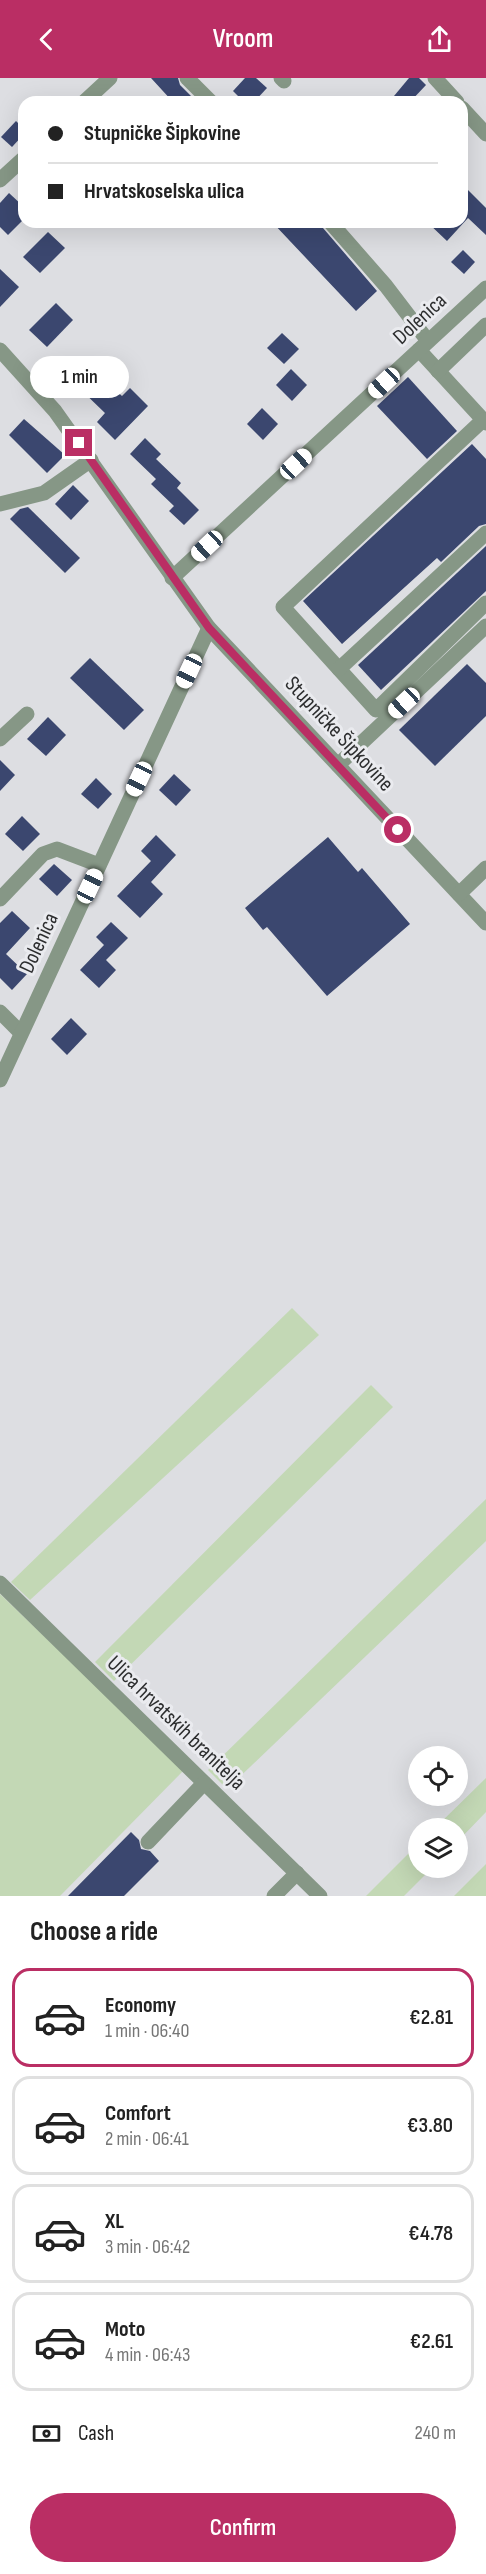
<!DOCTYPE html>
<html lang="en">
<head>
<meta charset="utf-8">
<style>
	:root { --surface:#fff; --page:#f6f6f6; --text:#222; --muted:#767676; --line:#e0e0e0; --accent:#ba2e64 }
	body { margin:0; font-family:"Sofia Sans Condensed",sans-serif; background:var(--page); color:var(--text); height:100vh; display:flex; flex-direction:column; font-size:22px; white-space:nowrap }
	* { box-sizing:border-box; margin:0 }
	p { font-size:20px; color:var(--muted) }
	.icon { flex:none; width:33px; height:33px; fill:none; stroke:currentColor; stroke-width:2; stroke-linecap:round; stroke-linejoin:round }
	.map { position:relative; height:1818px; overflow:hidden }
	.panel { display:flex; flex-direction:column; background:var(--surface); flex:1 }
	.panel>* { flex:none }
	.hud { position:absolute; left:18px; top:18px; width:450px; height:132px; border-radius:18px; box-shadow:0 6px 24px #0002; display:grid; align-content:center; height:132px; padding:0 30px; background:var(--surface) }
	.controls { position:absolute; left:408px; top:1668px; display:grid; gap:12px }
	.controls a { display:grid; place-items:center; width:60px; height:60px; border-radius:50%; background:var(--surface); box-shadow:0 6px 24px #0002; font-size:30px }
	.end { position:absolute; width:27px; height:27px; margin:-14px; border:8px solid #ba2e64; background:#fff; box-shadow:0 0 0 3px #fff }
	.from { border-radius:50% }
	.bubble { position:absolute; height:42px; border-radius:21px; background:var(--surface); box-shadow:0 6px 24px #0002; font-size:20px; font-weight:600; line-height:42px; text-align:center }
	.car { position:absolute; width:18px; height:36px; margin:-18px -9px; border-radius:8px; box-shadow:0 0 4px 2px #0007; background:linear-gradient(#fff 24%,#345 0 40%,#fff 0 76%,#345 0 86%,#fff 0) }
	.hud b { display:flex; align-items:center; gap:21px; height:57px; font-size:22px }
	.hud b+b { border-top:2px solid var(--line) }
	.hud i { width:15px; height:15px; background:var(--text) }
	ul { padding:0; list-style:none }
	li { display:flex; align-items:center; gap:18px; height:99px; margin:0 12px 9px; padding:0 18px; border:3px solid var(--line); border-radius:18px }
	li div { flex:1 }
	li b { display:block; font-size:22px }
	li em { font-style:normal; font-weight:600 }
	li.current { border-color:var(--accent) }
	li>.icon { width:54px; height:54px; stroke-width:1.5 }
	h2 { padding:0 30px; font-size:27px; line-height:72px }
	.pay { display:flex; align-items:center; gap:15px; height:66px; padding:0 30px; font-size:22px }
	.pay p { margin-inline-start:auto }
	.button { display:flex; gap:12px; margin-top:auto; padding:12px 30px }
	.button a { flex:1; height:69px; border-radius:36px; background:var(--accent); color:#fff; font-size:24px; font-weight:600; line-height:69px; text-align:center }
	header { display:flex; justify-content:space-between; align-items:center; height:78px; padding:0 30px; background:var(--accent); color:#fff; font-size:27px; font-weight:600 }
	.map>svg:first-child { display:block }
	.green { fill:#c3d8b5 }
	.building { fill:#3b476f }
	.lines { fill:none; stroke-linecap:round; stroke-linejoin:round }
	.minor { stroke:#869786; stroke-width:15 }
	.route { stroke:#ba2e64; stroke-width:8 }
	.labels { text-anchor:middle; dominant-baseline:central; stroke-width:6; stroke-linejoin:round; paint-order:stroke }
	.street-label { font-size:22px; fill:#2d2e2f; stroke:#eaebef }
</style>
</head>
<body>
<header><svg class="icon" aria-label="back" viewBox="0 0 24 24"><path d="M15 5l-7 7 7 7"/></svg>Vroom<svg class="icon" aria-label="share" viewBox="0 0 24 24"><path d="M12 15V3M7 8l5-5 5 5M5 13v7h14v-7"/></svg></header>
<div class="map">
<svg width="486" height="1818" viewBox="0 0 486 1818">
	<rect width="100%" height="100%" fill="#dddee2"/>
	<g class="green">
		<polygon points="292,1230 319,1257 30,1522 11,1504"/>
		<polygon points="371,1307 393,1329 114,1603 95,1584"/>
		<polygon points="486,1421 486,1463 227,1711 208,1692"/>
		<polygon points="0,1516 184,1692 60,1818 0,1818"/>
		<polygon points="486,1700 486,1734 458,1763 458,1750 435,1750"/>
		<polygon points="418,1766 418,1790 432,1790 404,1818 366,1818"/>
		<polygon points="486,1786 486,1818 454,1818"/>
	</g>
	<g class="building">
		<polygon points="151,0 178,0 180,7 197,24 173,24"/>
		<polygon points="245,0 256,0 267,10 254,24 244,24 233,13"/>
		<polygon points="409,0 419,0 426,7 410,24 389,24"/>
		<polygon points="16,43 24,51 24,56 12,69 1,59"/>
		<polygon points="462,106 486,130 486,157 468,140 447,163 427,144 462,144"/>
		<polygon points="9,115 24,129 24,141 8,157 0,149 0,125"/>
		<polygon points="272,144 320,144 323,150 377,213 356,233"/>
		<polygon points="48,154 65,170 40,195 23,179"/>
		<polygon points="463,172 475,184 464,196 451,184"/>
		<polygon points="0,191 19,209 0,229"/>
		<polygon points="56,225 73,242 47,269 29,252"/>
		<polygon points="282,255 299,271 284,286 267,270"/>
		<polygon points="93,291 122,318 130,310 148,328 115,362 97,344 105,335 77,308"/>
		<polygon points="291,291 307,307 292,323 276,307"/>
		<polygon points="408,299 457,353 427,381 377,328"/>
		<polygon points="262,330 278,346 263,362 247,346"/>
		<polygon points="24,341 65,377 47,395 9,357"/>
		<polygon points="145,360 161,376 156,381 181,405 177,410 199,432 184,447 169,433 174,428 151,406 156,401 130,376"/>
		<polygon points="472,366 486,381 486,446 479,448 441,484 437,480 342,566 303,523"/>
		<polygon points="73,407 89,423 71,442 55,426"/>
		<polygon points="28,429 80,480 65,495 10,441 20,431"/>
		<polygon points="486,468 486,513 381,612 358,587"/>
		<polygon points="90,580 144,632 124,652 70,600"/>
		<polygon points="467,586 486,605 486,638 435,688 399,652"/>
		<polygon points="48,639 66,657 46,678 27,661"/>
		<polygon points="0,682 15,697 0,713"/>
		<polygon points="174,696 191,712 176,728 159,712"/>
		<polygon points="96,700 112,716 98,731 81,716"/>
		<polygon points="22,738 40,756 23,773 5,756"/>
		<polygon points="156,757 176,777 151,804 163,816 140,840 117,818 151,783 141,773"/>
		<polygon points="328,759 358,794 362,790 410,846 327,918 267,849 263,852 245,830"/>
		<polygon points="54,786 72,802 57,818 39,801"/>
		<polygon points="12,833 30,850 6,876 27,896 12,912 0,900 0,845"/>
		<polygon points="111,844 128,860 106,882 116,892 99,910 80,892 104,867 96,859"/>
		<polygon points="71,940 87,956 67,977 51,961"/>
		<polygon points="131,1754 139,1762 141,1771 150,1773 159,1783 124,1818 68,1818"/>
	</g>
	<g class="lines">
		<g class="minor">
			<polyline points="187,0 211,24"/>
			<polyline points="281,0 284,3"/>
			<polyline points="435,0 457,24"/>
			<polyline points="84,24 110,0"/>
			<polyline points="462,30 486,56"/>
			<polyline points="0,102 24,80"/>
			<polyline points="330,144 386,208 428,263"/>
			<polyline points="0,272 55,333 209,550 486,845"/>
			<polyline points="419,272 486,345"/>
			<polyline points="438,293 486,247"/>
			<polyline points="483,342 283,529 376,632 486,525"/>
			<polyline points="0,426 44,415 91,382"/>
			<polyline points="172,500 486,210"/>
			<polyline points="339,591 486,455"/>
			<polyline points="0,661 27,636"/>
			<polyline points="338,687 486,548"/>
			<polyline points="459,816 486,790"/>
			<polyline points="0,821 43,776 57,771 99,787"/>
			<polyline points="0,934 21,955"/>
			<polyline points="0,1002 209,550"/>
			<polyline points="0,1505 320,1818"/>
			<polyline points="148,1764 204,1705"/>
			<polyline points="274,1818 297,1795"/>
		</g>
	</g>
	<g class="lines">
		<polyline class="route" points="79,365 209,550 398,752"/>
	</g>
	<g class="labels">
		<g class="street-label">
			<text transform="translate(420 241) rotate(-43)">Dolenica</text>
			<text transform="translate(339 656) rotate(47)">Stupničke Šipkovine</text>
			<text transform="translate(39 865) rotate(-65)">Dolenica</text>
			<text transform="translate(176 1645) rotate(44)">Ulica hrvatskih branitelja</text>
		</g>
	</g>
</svg>
<div class="controls">
<a><svg class="icon" aria-label="locate" viewBox="0 0 24 24"><circle cx="12" cy="12" r="6"/><path d="M12 2v4M12 18v4M2 12h4M18 12h4"/></svg></a>
<a><svg class="icon" aria-label="layers" viewBox="0 0 24 24"><path d="M12 4l9 5-9 5-9-5zM3 14l9 5 9-5"/></svg></a>
</div>
<i class="end from" style="left:398px;top:752px"></i>
<i class="end" style="left:79px;top:365px"></i>
<div class="bubble" style="left:30px;top:278px;width:99px">1 min</div>
<i class="car" style="left:384px;top:305px;rotate:227deg"></i>
<i class="car" style="left:296px;top:386px;rotate:47deg"></i>
<i class="car" style="left:207px;top:468px;rotate:227deg"></i>
<i class="car" style="left:189px;top:593px;rotate:205deg"></i>
<i class="car" style="left:404px;top:625px;rotate:227deg"></i>
<i class="car" style="left:139px;top:701px;rotate:205deg"></i>
<i class="car" style="left:90px;top:808px;rotate:25deg"></i>
<div class="hud">
<b><i class="from"></i>Stupničke Šipkovine</b>
<b><i></i>Hrvatskoselska ulica</b>
</div>
</div>
<section class="panel">
<h2>Choose a ride</h2>
<ul>
<li class="current"><svg class="icon" aria-label="car" viewBox="0 0 24 24"><path d="M5 17H2v-5l4-1 3-4h7l3 4 3 1v5h-3M9 17h6M6 11h13"/><circle cx="7" cy="17" r="2"/><circle cx="17" cy="17" r="2"/></svg><div><b>Economy</b><p>1 min · 06:40</p></div><em>€2.81</em></li>
<li><svg class="icon" aria-label="car" viewBox="0 0 24 24"><path d="M5 17H2v-5l4-1 3-4h7l3 4 3 1v5h-3M9 17h6M6 11h13"/><circle cx="7" cy="17" r="2"/><circle cx="17" cy="17" r="2"/></svg><div><b>Comfort</b><p>2 min · 06:41</p></div><em>€3.80</em></li>
<li><svg class="icon" aria-label="car" viewBox="0 0 24 24"><path d="M5 17H2v-5l4-1 3-4h7l3 4 3 1v5h-3M9 17h6M6 11h13"/><circle cx="7" cy="17" r="2"/><circle cx="17" cy="17" r="2"/></svg><div><b>XL</b><p>3 min · 06:42</p></div><em>€4.78</em></li>
<li><svg class="icon" aria-label="car" viewBox="0 0 24 24"><path d="M5 17H2v-5l4-1 3-4h7l3 4 3 1v5h-3M9 17h6M6 11h13"/><circle cx="7" cy="17" r="2"/><circle cx="17" cy="17" r="2"/></svg><div><b>Moto</b><p>4 min · 06:43</p></div><em>€2.61</em></li>
</ul>
<div class="pay"><svg class="icon" aria-label="cash" viewBox="0 0 24 24"><path d="M3 7h18v10H3z"/><circle cx="12" cy="12" r="2"/></svg>Cash<p>240 m</p></div>
<div class="button"><a>Confirm</a></div>
</section>
</body>
</html>
